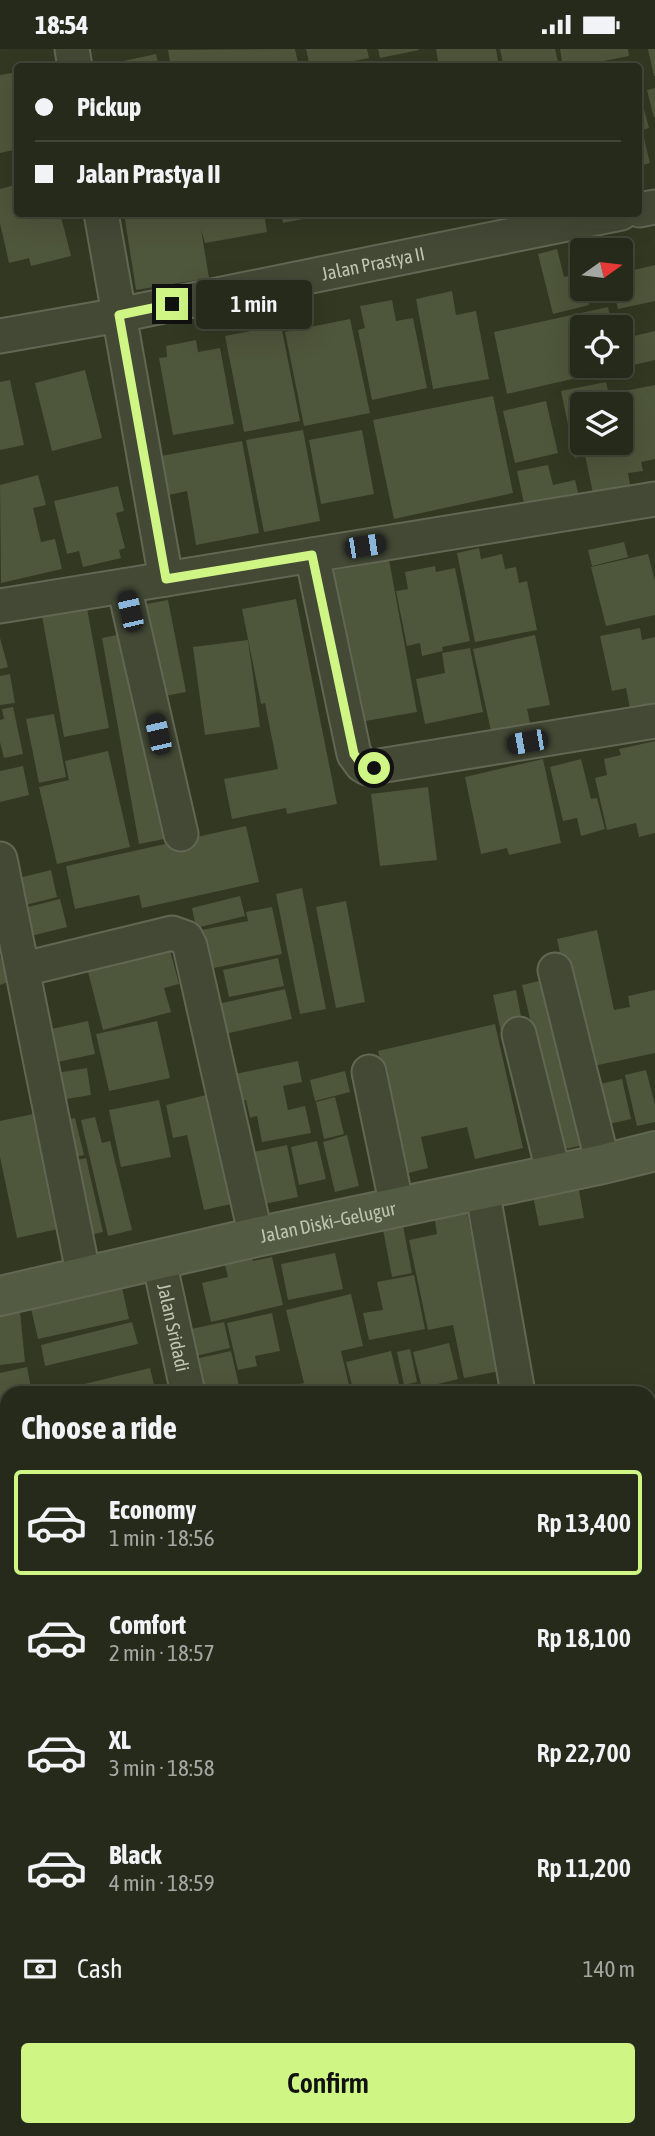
<!DOCTYPE html>
<html lang="en">
<head>
<meta charset="utf-8">
<style>
	:root { --surface:#262a1a; --page:#323627; --text:#f1f3f6; --muted:#a4a7a2; --line:#424639; --accent:#cff585 }
	body { margin:0; font-family:"Asap Condensed",sans-serif; background:var(--page); color:var(--text); height:100vh; display:flex; flex-direction:column; font-size:26px; white-space:nowrap }
	* { box-sizing:border-box; margin:0 }
	p { font-size:23px; color:var(--muted) }
	.icon { flex:none; width:38px; height:38px; fill:none; stroke:currentColor; stroke-width:2; stroke-linecap:round; stroke-linejoin:round }
	.map { position:relative; flex:1; overflow:hidden }
	.drawer { position:absolute; left:0px; top:1337px; width:656px; height:751px; display:flex; flex-direction:column; background:var(--surface); border-radius:21px 21px 0 0; box-shadow:0 7px 28px #0002,0 0 0 2px var(--line) }
	.drawer>* { flex:none }
	.hud { position:absolute; left:14px; top:14px; width:628px; height:154px; border-radius:7px; box-shadow:0 7px 28px #0002,0 0 0 2px var(--line); display:grid; align-content:center; height:154px; padding:0 21px; background:var(--surface) }
	.needle { width:46px; rotate:76deg }
	.tools { position:absolute; left:570px; top:189px; display:grid; gap:14px }
	.tools a { display:grid; place-items:center; width:63px; height:63px; border-radius:7px; background:var(--surface); box-shadow:0 7px 28px #0002,0 0 0 2px var(--line); font-size:35px }
	.end { position:absolute; width:32px; height:32px; margin:-16px; border:9px solid #cff585; background:#111; box-shadow:0 0 0 4px #111 }
	.from { border-radius:50% }
	.bubble { position:absolute; height:49px; border-radius:7px; background:var(--surface); box-shadow:0 7px 28px #0002,0 0 0 2px var(--line); font-size:23px; font-weight:600; line-height:49px; text-align:center }
	.car { position:absolute; width:21px; height:42px; margin:-21px -10px; border-radius:9px; box-shadow:0 0 5px 2px #0007; background:linear-gradient(#222 24%,#8ab4d8 0 40%,#222 0 76%,#8ab4d8 0 86%,#222 0) }
	.hud b { display:flex; align-items:center; gap:24px; height:66px; font-size:26px }
	.hud b+b { border-top:2px solid var(--line) }
	.hud i { width:18px; height:18px; background:var(--text) }
	ul { padding:0; list-style:none }
	li { display:flex; align-items:center; gap:21px; height:105px; margin:0 14px 10px; padding:0 7px; border:4px solid transparent; border-radius:7px }
	li div { flex:1 }
	li b { display:block; font-size:26px }
	li em { font-style:normal; font-weight:600 }
	li.on { border-color:var(--accent) }
	li>.icon { width:63px; height:63px; stroke-width:1.5 }
	h2 { padding:0 21px; font-size:32px; line-height:84px }
	.pay { display:flex; align-items:center; gap:18px; height:77px; padding:0 21px; font-size:26px }
	.pay p { margin-inline-start:auto }
	.cta { display:flex; gap:14px; margin-top:auto; padding:14px 21px }
	.cta a { flex:1; height:80px; border-radius:7px; background:var(--accent); color:#111; font-size:28px; font-weight:600; line-height:80px; text-align:center }
	.status { display:flex; justify-content:space-between; align-items:center; height:49px; padding:0 35px; background:var(--surface); direction:ltr }
	.status svg { height:19px; fill:currentColor }
	.map>svg:first-child { display:block }
	.building { fill:#4e563b; fill-rule:evenodd }
	.lines { fill:none; stroke-linecap:round; stroke-linejoin:round }
	.minor-casing { stroke:#616753; stroke-width:37 }
	.secondary-casing { stroke:#616753; stroke-width:42 }
	.minor { stroke:#434935; stroke-width:33 }
	.secondary { stroke:#535c43; stroke-width:38 }
	.route { stroke:#cff585; stroke-width:9 }
	.labels { text-anchor:middle; dominant-baseline:central; stroke-width:5; stroke-linejoin:round; paint-order:stroke }
	.street-label { font-size:19px; fill:#bec5b0; stroke:#272d1a }
</style>
</head>
<body>
<div class="status"><b>18:54</b><svg viewBox="0 0 49 12"><path d="M0 12V9h3v3zM5 12V6h3v6zM10 12V3h3v9zM15 12V0h3v12zM26 1h20v11H26zM47 4h2v5h-2z"/></svg></div>
<div class="map">
<svg width="655" height="2087" viewBox="0 0 655 2087">
	<rect width="100%" height="100%" fill="#323822"/>
	<g class="building">
		<polygon points="295,0 299,18 171,18 168,1"/>
		<polygon points="306,0 367,0 369,9 354,12 355,18 310,18"/>
		<polygon points="378,0 419,0 419,1 380,9"/>
		<polygon points="436,0 496,0 499,18 439,18"/>
		<polygon points="500,0 555,0 559,18 504,18"/>
		<polygon points="560,0 628,0 629,7 574,18 563,18"/>
		<polygon points="648,0 655,0 655,27 654,27"/>
		<polygon points="156,5 159,18 105,18 105,16"/>
		<polygon points="18,23 18,100 0,104 0,26"/>
		<polygon points="655,39 655,68 654,69 647,41"/>
		<polygon points="639,41 649,79 642,81 650,114 639,117"/>
		<polygon points="18,135 18,164 60,164 71,207 31,217 29,209 9,214 0,174 0,140"/>
		<polygon points="124,164 264,164 267,183 205,194 201,180 209,229 136,241"/>
		<polygon points="281,164 323,164 323,166 283,174"/>
		<polygon points="395,164 414,164 414,166 396,169"/>
		<polygon points="557,200 564,228 581,224 583,240 585,240 589,256 553,265 538,205"/>
		<polygon points="655,216 655,252 618,260 613,240 621,240 621,224"/>
		<polygon points="452,242 456,266 476,262 489,330 433,340 416,250"/>
		<polygon points="298,247 303,272 281,276 300,372 244,383 225,287 267,279 262,254"/>
		<polygon points="392,251 396,272 413,269 427,339 372,351 358,281 365,279 360,257"/>
		<polygon points="608,258 612,278 583,278 583,317 621,317 621,290 655,282 655,311 507,345 494,283"/>
		<polygon points="350,270 370,364 304,377 285,283"/>
		<polygon points="196,291 198,303 220,299 234,375 173,386 159,309 167,308 166,297"/>
		<polygon points="85,321 102,389 52,402 35,334"/>
		<polygon points="10,331 24,396 0,401 0,333"/>
		<path d="M606,333L609,345L655,336V410L641,413L643,422L628,424L631,441L594,449L585,406L575,409L561,342ZM583,355H621V394H583Z"/>
		<polygon points="493,347 513,444 394,470 373,371"/>
		<polygon points="546,352 558,404 515,414 503,362"/>
		<polygon points="303,381 320,472 264,483 246,391"/>
		<polygon points="362,381 374,445 321,455 309,391"/>
		<polygon points="242,392 259,484 196,496 187,442 169,446 161,407"/>
		<polygon points="548,416 553,436 575,431 579,448 525,459 517,422"/>
		<polygon points="38,426 46,456 33,459 41,493 55,490 62,520 1,534 0,436"/>
		<polygon points="118,437 124,462 116,464 125,499 119,501 121,509 83,518 79,502 67,505 54,452"/>
		<polygon points="624,493 628,508 592,517 588,501"/>
		<polygon points="479,499 481,510 502,505 505,520 516,518 519,534 527,532 537,581 475,593 457,504"/>
		<polygon points="648,505 655,532 655,566 606,577 591,518"/>
		<polygon points="389,511 417,663 354,674 326,523"/>
		<polygon points="435,517 436,523 455,519 470,592 442,598 443,602 422,607 420,594 407,597 396,542 408,540 405,523"/>
		<polygon points="296,550 337,755 287,765 286,759 232,770 224,730 278,720 265,654 261,655 242,560"/>
		<polygon points="168,551 186,643 154,649 136,557"/>
		<polygon points="87,559 109,679 64,688 42,567"/>
		<polygon points="640,579 642,591 655,588 655,655 630,660 626,639 612,642 600,587"/>
		<polygon points="127,584 164,790 139,795 102,589"/>
		<polygon points="535,586 550,656 527,660 532,683 493,691 473,600"/>
		<polygon points="0,589 8,618 0,620"/>
		<polygon points="248,591 260,678 205,686 193,598"/>
		<polygon points="470,599 483,663 425,675 416,630 445,624 442,604"/>
		<polygon points="10,625 15,654 0,656 0,627"/>
		<polygon points="13,658 23,705 4,709 0,693 0,671 4,670 2,660"/>
		<polygon points="54,665 66,728 39,734 26,670"/>
		<polygon points="655,692 655,784 639,788 636,774 607,781 595,729 607,726 604,710 621,706 619,700"/>
		<polygon points="108,702 130,798 57,815 39,738 69,731 65,712"/>
		<polygon points="543,710 561,794 509,806 507,799 481,805 465,728"/>
		<polygon points="581,710 591,750 597,749 605,780 581,787 577,769 563,772 550,718"/>
		<polygon points="23,717 29,746 0,753 0,722"/>
		<polygon points="428,738 437,811 380,817 371,745"/>
		<polygon points="246,777 259,833 142,859 139,846 75,860 66,817"/>
		<polygon points="51,821 57,848 14,859 7,832"/>
		<polygon points="302,839 326,960 300,965 276,845"/>
		<polygon points="240,847 245,867 196,879 192,859"/>
		<polygon points="60,850 67,878 19,890 12,862"/>
		<polygon points="346,852 365,953 336,959 316,858"/>
		<polygon points="272,858 282,905 204,921 196,882 248,872 246,863"/>
		<polygon points="597,881 614,961 630,958 628,947 655,941 655,1004 584,1019 557,890"/>
		<polygon points="170,901 179,935 164,939 171,963 103,981 88,923"/>
		<polygon points="0,907 8,933 0,936"/>
		<polygon points="278,909 284,937 229,948 223,921"/>
		<polygon points="548,930 588,1095 561,1101 522,936"/>
		<polygon points="285,940 292,970 220,986 213,956"/>
		<polygon points="516,941 523,978 501,983 493,946"/>
		<polygon points="88,972 95,1005 48,1015 42,982"/>
		<polygon points="157,972 170,1029 109,1042 96,985"/>
		<polygon points="495,975 523,1099 475,1110 467,1078 421,1088 428,1119 405,1125 378,1002"/>
		<polygon points="298,1012 302,1033 283,1037 288,1061 305,1057 311,1084 262,1093 257,1067 250,1069 246,1051 230,1055 225,1027"/>
		<polygon points="87,1019 91,1046 54,1052 50,1025"/>
		<polygon points="646,1021 655,1056 655,1073 637,1077 625,1026"/>
		<polygon points="345,1022 350,1043 315,1052 310,1031"/>
		<polygon points="622,1030 631,1070 596,1078 586,1038"/>
		<polygon points="210,1045 236,1154 204,1161 187,1086 173,1089 166,1056"/>
		<polygon points="335,1048 344,1085 324,1090 316,1053"/>
		<polygon points="159,1051 171,1108 121,1118 109,1061"/>
		<polygon points="33,1065 58,1180 17,1189 0,1108 0,1072"/>
		<polygon points="95,1068 102,1094 110,1092 132,1181 108,1187 81,1071"/>
		<polygon points="75,1069 84,1106 64,1111 55,1074"/>
		<polygon points="347,1086 359,1137 335,1143 323,1093"/>
		<polygon points="317,1092 326,1130 299,1136 291,1098"/>
		<polygon points="287,1096 298,1148 255,1157 244,1105"/>
		<polygon points="86,1109 103,1183 81,1188 64,1114"/>
		<polygon points="562,1136 563,1144 579,1141 584,1169 539,1177 532,1142"/>
		<polygon points="466,1159 500,1322 464,1329 453,1276 428,1281 409,1191 437,1185 434,1165"/>
		<polygon points="402,1171 412,1224 392,1228 382,1175"/>
		<polygon points="249,1198 253,1212 272,1208 283,1256 211,1273 202,1234 228,1228 222,1204"/>
		<polygon points="335,1204 343,1240 288,1251 281,1215"/>
		<polygon points="414,1226 425,1280 369,1291 363,1264 383,1261 377,1233"/>
		<polygon points="121,1234 129,1270 38,1290 30,1255"/>
		<polygon points="351,1245 363,1297 341,1302 351,1344 284,1344 282,1339 304,1334 286,1261"/>
		<polygon points="20,1262 25,1313 0,1316 0,1265"/>
		<polygon points="272,1264 280,1302 255,1307 257,1317 238,1321 227,1274"/>
		<polygon points="132,1273 138,1295 45,1317 41,1296"/>
		<polygon points="224,1273 230,1299 187,1309 182,1282"/>
		<polygon points="449,1294 458,1330 422,1339 413,1303"/>
		<polygon points="410,1300 417,1333 404,1336 397,1303"/>
		<polygon points="231,1302 240,1341 228,1344 193,1344 186,1312"/>
		<polygon points="391,1302 399,1335 354,1344 346,1313"/>
		<polygon points="27,1318 32,1344 7,1344 7,1388 0,1389 0,1324"/>
		<polygon points="150,1319 156,1344 65,1344 64,1340"/>
		<polygon points="413,1338 415,1344 389,1344 389,1343"/>
		<polygon points="0,1492 7,1524 7,1533 0,1534"/>
		<polygon points="7,1580 7,1620 0,1622 0,1582"/>
		<polygon points="7,1624 7,1663 0,1665 0,1626"/>
		<polygon points="7,1704 7,1781 0,1783 0,1706"/>
		<polygon points="7,1788 7,1843 0,1845 0,1789"/>
		<polygon points="7,1866 7,1936 1,1937 0,1868"/>
		<polygon points="649,1919 655,1943 655,1956 649,1957"/>
		<polygon points="655,1975 655,2000 654,2001 649,1980"/>
		<polygon points="0,1976 7,1999 7,2015 0,2016"/>
		<polygon points="649,1991 655,2009 655,2019 649,2021"/>
		<polygon points="7,2026 7,2080 0,2082 0,2027"/>
		<polygon points="655,2054 655,2087 613,2087 611,2081 649,2081 649,2055"/>
		<polygon points="168,2081 209,2081 210,2084 198,2087 170,2087"/>
		<polygon points="223,2081 290,2081 292,2087 225,2087"/>
		<polygon points="382,2081 432,2081 432,2082 409,2087 383,2087"/>
		<polygon points="504,2081 523,2081 524,2087 481,2087"/>
		<polygon points="533,2081 588,2081 590,2087 534,2087"/>
	</g>
	<g class="lines">
		<defs>
			<g id="minor">
				<polyline points="72,0 75,18"/>
				<polyline points="639,161 655,158"/>
				<polyline points="101,164 166,530"/>
				<path id="s1" d="M0,287L119,266L621,164"/>
				<polyline points="312,506 354,705 362,716 367,719 655,672"/>
				<polyline points="124,537 181,785"/>
				<polyline points="0,557 655,450"/>
				<polyline points="0,810 84,1228"/>
				<polyline points="24,920 172,884 186,889 190,897 256,1188"/>
				<polyline points="555,921 603,1115"/>
				<polyline points="519,985 554,1126"/>
				<polyline points="369,1023 397,1158"/>
				<polyline points="482,1140 518,1344"/>
				<path id="s2" d="M159,1212L188,1344"/>
				<polyline points="649,1779 655,1778"/>
				<polyline points="0,1865 7,1864"/>
				<polyline points="0,1968 7,1971"/>
				<polyline points="649,1968 655,1967"/>
				<polyline points="348,2081 350,2087"/>
				<polyline points="31,2087 57,2081"/>
			</g>
			<g id="secondary">
				<path id="s3" d="M0,1247L256,1188L603,1115L655,1102"/>
			</g>
		</defs>
		<use href="#minor" class="minor-casing"/>
		<use href="#secondary" class="secondary-casing"/>
		<use href="#minor" class="minor"/>
		<use href="#secondary" class="secondary"/>
	</g>
	<g class="lines">
		<polyline class="route" points="172,255 119,266 166,530 312,506 354,705 362,716 374,719"/>
	</g>
	<g class="labels">
		<g class="street-label">
			<text stroke="none"><textPath href="#s1" startOffset="380">Jalan Prastya II</textPath></text>
			<text stroke="none"><textPath href="#s3" startOffset="336">Jalan Diski–Gelugur</textPath></text>
			<text stroke="none"><textPath href="#s2" startOffset="68">Jalan Sridadi</textPath></text>
		</g>
	</g>
</svg>
<div class="tools">
<a><svg class="needle" viewBox="-14 -14 28 28"><path d="M0-13l5 13h-10z" fill="#e53935"/><path d="M0 13l5-13h-10z" fill="#a4a7a2"/></svg></a>
<a><svg class="icon" aria-label="locate" viewBox="0 0 24 24"><circle cx="12" cy="12" r="6"/><path d="M12 2v4M12 18v4M2 12h4M18 12h4"/></svg></a>
<a><svg class="icon" aria-label="layers" viewBox="0 0 24 24"><path d="M12 4l9 5-9 5-9-5zM3 14l9 5 9-5"/></svg></a>
</div>
<i class="end from" style="left:374px;top:719px"></i>
<i class="end" style="left:172px;top:255px"></i>
<div class="bubble" style="left:196px;top:231px;width:116px">1 min</div>
<i class="car" style="left:365px;top:497px;rotate:81deg"></i>
<i class="car" style="left:130px;top:562px;rotate:347deg"></i>
<i class="car" style="left:158px;top:685px;rotate:347deg"></i>
<i class="car" style="left:527px;top:693px;rotate:260deg"></i>
<div class="hud">
<b><i class="from"></i>Pickup</b>
<b><i></i>Jalan Prastya II</b>
</div>
<section class="drawer">
<h2>Choose a ride</h2>
<ul>
<li class="on"><svg class="icon" aria-label="car" viewBox="0 0 24 24"><path d="M5 17H2v-5l4-1 3-4h7l3 4 3 1v5h-3M9 17h6M6 11h13"/><circle cx="7" cy="17" r="2"/><circle cx="17" cy="17" r="2"/></svg><div><b>Economy</b><p>1 min · 18:56</p></div><em>Rp 13,400</em></li>
<li><svg class="icon" aria-label="car" viewBox="0 0 24 24"><path d="M5 17H2v-5l4-1 3-4h7l3 4 3 1v5h-3M9 17h6M6 11h13"/><circle cx="7" cy="17" r="2"/><circle cx="17" cy="17" r="2"/></svg><div><b>Comfort</b><p>2 min · 18:57</p></div><em>Rp 18,100</em></li>
<li><svg class="icon" aria-label="car" viewBox="0 0 24 24"><path d="M5 17H2v-5l4-1 3-4h7l3 4 3 1v5h-3M9 17h6M6 11h13"/><circle cx="7" cy="17" r="2"/><circle cx="17" cy="17" r="2"/></svg><div><b>XL</b><p>3 min · 18:58</p></div><em>Rp 22,700</em></li>
<li><svg class="icon" aria-label="car" viewBox="0 0 24 24"><path d="M5 17H2v-5l4-1 3-4h7l3 4 3 1v5h-3M9 17h6M6 11h13"/><circle cx="7" cy="17" r="2"/><circle cx="17" cy="17" r="2"/></svg><div><b>Black</b><p>4 min · 18:59</p></div><em>Rp 11,200</em></li>
</ul>
<div class="pay"><svg class="icon" aria-label="cash" viewBox="0 0 24 24"><path d="M3 7h18v10H3z"/><circle cx="12" cy="12" r="2"/></svg>Cash<p>140 m</p></div>
<div class="cta"><a>Confirm</a></div>
</section>
</div>
</body>
</html>
